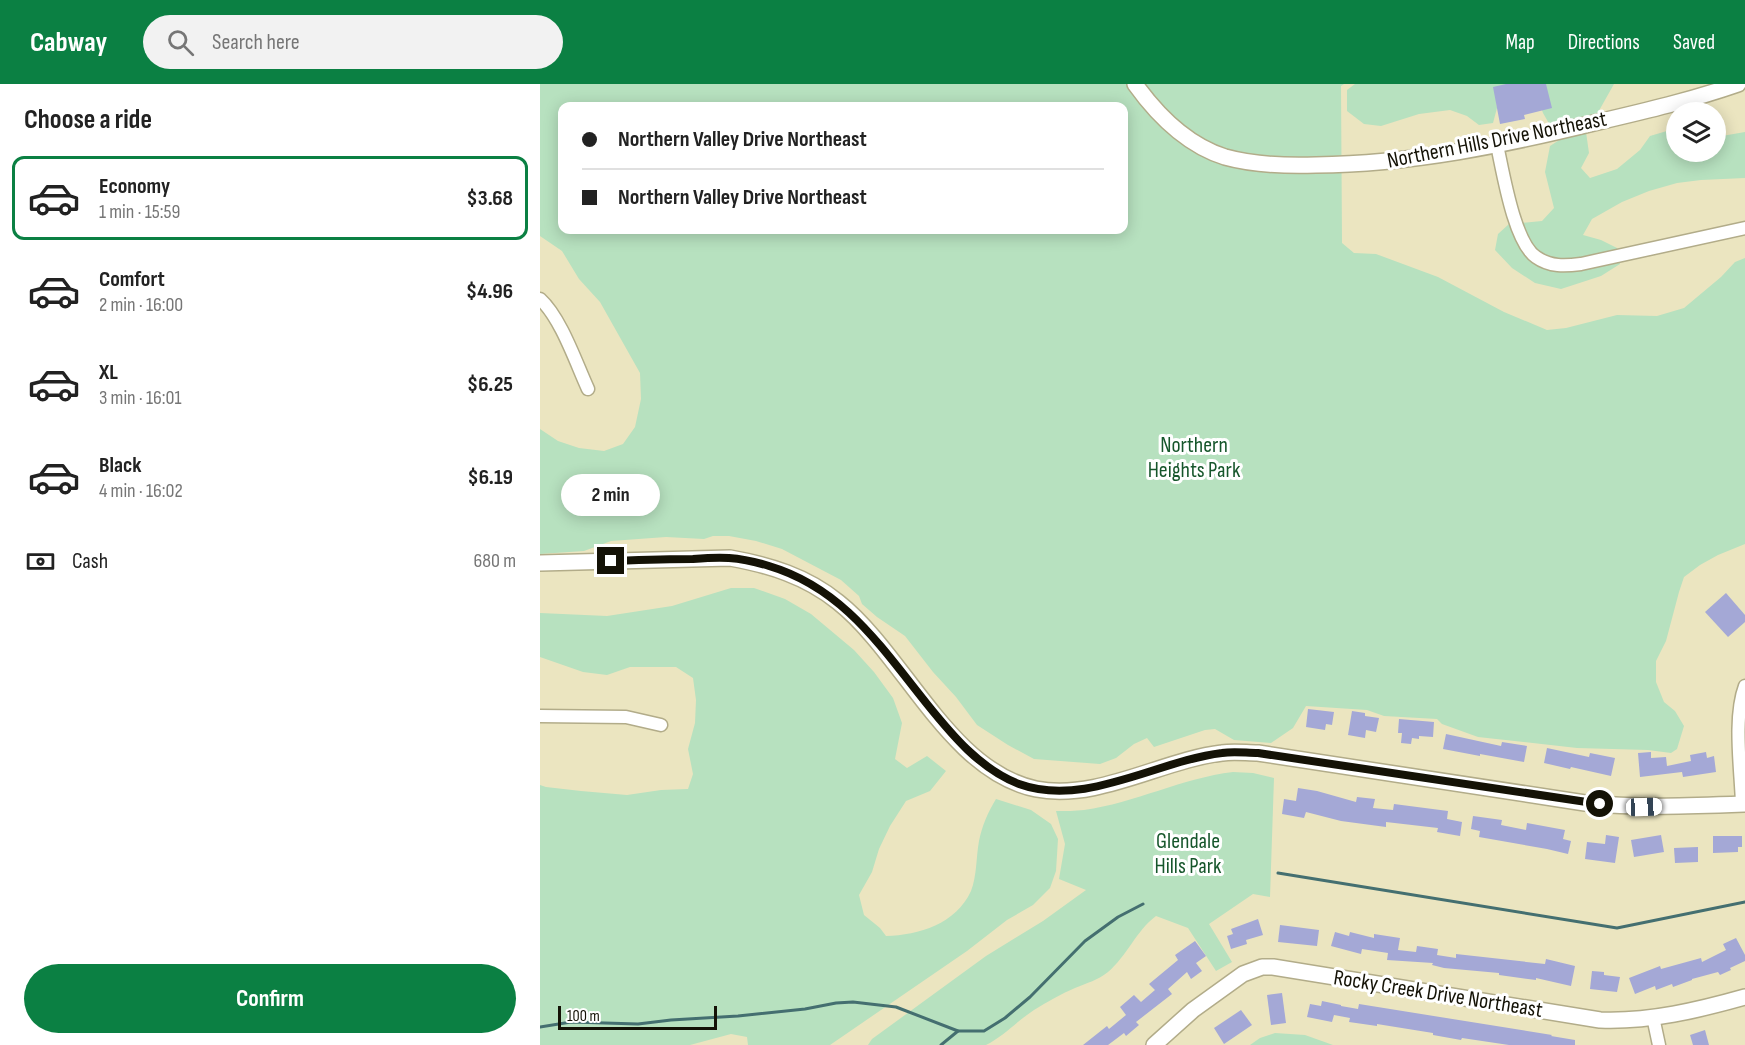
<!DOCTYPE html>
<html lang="en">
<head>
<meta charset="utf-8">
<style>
	:root { --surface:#fff; --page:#f2f2f2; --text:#222; --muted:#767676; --line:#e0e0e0; --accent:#0b8043 }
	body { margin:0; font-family:"Sofia Sans Condensed",sans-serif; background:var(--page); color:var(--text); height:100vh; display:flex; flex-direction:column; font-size:22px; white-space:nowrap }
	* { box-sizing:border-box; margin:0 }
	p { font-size:20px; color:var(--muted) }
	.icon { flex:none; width:33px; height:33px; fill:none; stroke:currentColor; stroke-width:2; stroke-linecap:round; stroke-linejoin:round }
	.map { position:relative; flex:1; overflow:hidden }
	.drawer { display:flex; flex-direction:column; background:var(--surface); width:540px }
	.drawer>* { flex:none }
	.hud { position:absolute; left:18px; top:18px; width:570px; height:132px; border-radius:12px; box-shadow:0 3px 15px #0003; display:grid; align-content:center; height:132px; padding:0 24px; background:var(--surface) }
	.fabs { position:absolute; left:1126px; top:18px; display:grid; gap:12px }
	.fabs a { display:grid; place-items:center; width:60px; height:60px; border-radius:50%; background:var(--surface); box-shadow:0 3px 15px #0003; font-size:30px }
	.scale { position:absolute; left:18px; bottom:15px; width:159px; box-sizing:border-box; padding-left:6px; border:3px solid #141206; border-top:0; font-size:16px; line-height:21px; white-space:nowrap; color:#141206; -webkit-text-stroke:4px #fff; paint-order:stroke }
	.end { position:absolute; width:27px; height:27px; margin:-14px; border:8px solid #141206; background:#fff; box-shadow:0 0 0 3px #fff }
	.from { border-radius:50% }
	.bubble { position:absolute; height:42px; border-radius:21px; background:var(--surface); box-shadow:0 3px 15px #0003; font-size:20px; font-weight:700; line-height:42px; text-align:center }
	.car { position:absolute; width:18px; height:36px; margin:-18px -9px; border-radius:8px; box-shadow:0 0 4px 2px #0007; background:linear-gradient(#fff 24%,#345 0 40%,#fff 0 76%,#345 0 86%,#fff 0) }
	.hud b { display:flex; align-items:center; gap:21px; height:57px; font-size:22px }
	.hud b+b { border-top:2px solid var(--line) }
	.hud i { width:15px; height:15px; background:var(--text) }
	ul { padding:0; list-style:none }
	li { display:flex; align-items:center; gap:18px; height:84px; margin:0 12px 9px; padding:0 12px; border:3px solid transparent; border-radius:12px }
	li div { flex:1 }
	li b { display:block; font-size:22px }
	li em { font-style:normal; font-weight:700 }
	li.active { border-color:var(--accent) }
	li>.icon { width:54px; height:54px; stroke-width:1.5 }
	h2 { padding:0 24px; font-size:27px; line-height:72px }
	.pay { display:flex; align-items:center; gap:15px; height:66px; padding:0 24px; font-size:22px }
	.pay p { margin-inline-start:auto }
	.action { display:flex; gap:12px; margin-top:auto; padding:12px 24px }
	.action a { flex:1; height:69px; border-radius:36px; background:var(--accent); color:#fff; font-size:24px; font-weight:700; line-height:69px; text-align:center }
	header { display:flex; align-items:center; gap:36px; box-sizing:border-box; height:84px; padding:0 30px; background:var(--accent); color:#fff }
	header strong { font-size:28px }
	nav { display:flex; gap:33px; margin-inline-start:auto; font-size:21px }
	.search { width:420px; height:54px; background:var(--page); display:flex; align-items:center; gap:15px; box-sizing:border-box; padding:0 21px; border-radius:33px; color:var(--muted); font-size:22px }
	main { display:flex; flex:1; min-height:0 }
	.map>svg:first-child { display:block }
	.green { fill:#b7e1bf; fill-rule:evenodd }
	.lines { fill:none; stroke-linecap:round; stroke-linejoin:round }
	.stream { stroke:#446f70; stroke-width:3 }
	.building { fill:#a4a8d6 }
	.minor-casing { stroke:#b2ac89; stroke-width:15 }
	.tertiary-casing { stroke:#b2ac89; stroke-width:18 }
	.minor { stroke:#fff; stroke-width:12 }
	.tertiary { stroke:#fff; stroke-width:15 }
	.route { stroke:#141206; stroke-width:8 }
	.labels { text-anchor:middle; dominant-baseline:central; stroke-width:6; stroke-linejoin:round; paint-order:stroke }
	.street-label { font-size:22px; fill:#141206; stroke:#fff }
	.park-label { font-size:22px; fill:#16562b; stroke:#fff }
</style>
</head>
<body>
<header>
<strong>Cabway</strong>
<div class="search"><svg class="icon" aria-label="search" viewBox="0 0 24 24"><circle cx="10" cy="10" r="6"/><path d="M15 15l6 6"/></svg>Search here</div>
<nav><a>Map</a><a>Directions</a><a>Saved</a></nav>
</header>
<main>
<section class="drawer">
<h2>Choose a ride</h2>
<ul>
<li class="active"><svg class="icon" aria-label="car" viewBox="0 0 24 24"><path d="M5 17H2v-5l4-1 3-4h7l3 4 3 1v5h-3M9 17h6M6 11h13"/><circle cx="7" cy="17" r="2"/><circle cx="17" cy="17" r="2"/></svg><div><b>Economy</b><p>1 min · 15:59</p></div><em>$3.68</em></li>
<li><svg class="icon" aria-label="car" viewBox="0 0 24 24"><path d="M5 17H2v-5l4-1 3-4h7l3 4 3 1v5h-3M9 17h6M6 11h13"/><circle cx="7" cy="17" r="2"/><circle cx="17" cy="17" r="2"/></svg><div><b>Comfort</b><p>2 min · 16:00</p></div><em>$4.96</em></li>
<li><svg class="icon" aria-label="car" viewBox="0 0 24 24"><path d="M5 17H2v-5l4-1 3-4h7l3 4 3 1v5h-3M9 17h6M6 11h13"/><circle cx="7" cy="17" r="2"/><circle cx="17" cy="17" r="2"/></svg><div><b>XL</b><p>3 min · 16:01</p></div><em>$6.25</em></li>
<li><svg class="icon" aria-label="car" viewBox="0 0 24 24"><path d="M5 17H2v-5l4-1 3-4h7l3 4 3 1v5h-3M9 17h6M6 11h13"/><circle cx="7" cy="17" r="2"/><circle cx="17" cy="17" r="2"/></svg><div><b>Black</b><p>4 min · 16:02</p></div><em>$6.19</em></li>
</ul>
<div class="pay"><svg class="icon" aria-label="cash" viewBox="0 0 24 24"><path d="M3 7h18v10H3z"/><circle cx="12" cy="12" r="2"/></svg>Cash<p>680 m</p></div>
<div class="action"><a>Confirm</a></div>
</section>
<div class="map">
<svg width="1205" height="961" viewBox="0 0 1205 961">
	<rect width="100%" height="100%" fill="#ebe5c0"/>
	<g class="green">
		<path d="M0,0H804L801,2L802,159L814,169L836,170L898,193L964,228L1007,246L1026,244L1077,231L1117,232L1144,224L1181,193L1195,178L1205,174V460L1178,471L1160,481L1144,493L1139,508L1126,557L1116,577V598L1124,618L1135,627L1144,642L1137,665L1131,669L1108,666L1037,664L938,653L902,640L897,635L844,632L827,626L766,622L753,644L731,659L694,656L675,645L665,646L614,663L607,654L594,660L576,674L560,680L494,675L468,661L437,641L416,613L393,588L365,552L337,533L322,520L319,512L301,496L242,465L216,457L189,452H173L164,455L126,453L71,457L44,467L0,470V345L18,357L39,364L64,367L83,360L95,343L101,315L100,289L60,218L39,195L22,167L0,152ZM22,22H584V146H22Z"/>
		<polygon points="815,0 980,0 956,14 957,24 953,39 939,41 927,32 910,26 879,30 841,42 824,40 807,27 807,6"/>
		<polygon points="982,0 1074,0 1056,32 1011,43 1003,29 994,4"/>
		<polygon points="1137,44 1137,68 1176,68 1176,49 1182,52 1205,48 1205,94 1161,96 1137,99 1109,107 1082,118 1052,135 1043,151 1061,156 1077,164 1080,180 1061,192 1021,205 995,199 972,184 955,166 958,150 969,140 1002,137 1014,124 1005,88 1010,62 1027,51 1046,48 1049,69 1041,84 1050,94 1077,85 1100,66 1110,52"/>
		<path d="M191,504H214L245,515L271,530L314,566L334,588L353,614L362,639L355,675L367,684L387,672L406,687L390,707L366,717L350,742L339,765L332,788L319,811L324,831L340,844L346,852C379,851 416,840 431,807C437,792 436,773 439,757C442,742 448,728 456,715L491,726L511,740L518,755L516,787L510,804L493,821L467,836L427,867L290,961H208L207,953L191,950L150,961H0V701L6,703L41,707L87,711L121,706L148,705L153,690L148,665L155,639L156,616L153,594L136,583H90L67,591L43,588L0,573V529L67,532L132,522Z"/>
		<path d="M693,688L713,689L734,694L730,813L713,810L669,840L692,878L676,887L648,844L616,832C596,847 587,872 568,888C558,896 547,899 535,904C521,910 507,918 494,926C477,937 464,952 446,961H328L332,955L446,872L503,837L546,806L519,795L525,760L516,727C526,727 535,727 544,726C595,719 642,694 693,688Z"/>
		<polygon points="735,949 765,951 793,961 710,961 720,954"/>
	</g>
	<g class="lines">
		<g class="stream">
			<polyline points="738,789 1077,844 1205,818"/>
			<polyline points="0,943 31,938 98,940 131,936 198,932 265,925 296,919 313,918 356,923 418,947 444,947 465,934 490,913 545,857 578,833 603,820"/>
			<polyline points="401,961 418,947"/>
		</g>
	</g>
	<g class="building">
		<polygon points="966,0 1006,0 1012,24 984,31 985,35 960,40 953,3"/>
		<polygon points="1186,509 1205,531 1205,538 1188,553 1165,528"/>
		<polygon points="768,625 794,628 792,641 786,640 785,646 766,643"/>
		<polygon points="812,627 825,629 825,632 839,634 836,648 826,646 825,654 808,651"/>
		<polygon points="859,635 894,638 893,653 879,652 879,655 872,654 871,660 861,659 862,649 858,649"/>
		<polygon points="906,650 961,662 962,658 987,662 984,678 940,670 940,672 903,665"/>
		<polygon points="1007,664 1049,673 1050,669 1075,674 1071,692 1031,683 1030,685 1004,679"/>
		<polygon points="1111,668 1111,674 1126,673 1127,682 1151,677 1150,671 1166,668 1167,674 1174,672 1176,688 1143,693 1142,688 1100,693 1098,669"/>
		<polygon points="758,704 777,707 816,718 817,713 835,715 833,724 853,726 854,720 908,727 907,735 922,738 920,752 897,748 898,744 846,738 846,743 801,737 766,728 764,734 742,730 744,715 756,717"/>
		<polygon points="933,732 962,736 961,741 986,746 987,739 1025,746 1023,755 1031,757 1028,770 1007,765 939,753 940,747 931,745"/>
		<polygon points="1066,751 1079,753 1075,779 1045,775 1047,758 1065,760"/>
		<polygon points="1121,751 1124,768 1094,773 1091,756"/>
		<polygon points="1173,752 1202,752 1202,763 1198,763 1198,768 1173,769"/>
		<polygon points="1158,763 1158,778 1135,779 1134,764"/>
		<polygon points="718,835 723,851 706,856 707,860 691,865 687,852 693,850 691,845"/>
		<polygon points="740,841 779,846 777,862 738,858"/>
		<polygon points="795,848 809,852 810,848 834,854 834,850 860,854 858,866 876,868 877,862 898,865 897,871 916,874 916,870 1005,880 1006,875 1035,882 1031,902 996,894 996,896 959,891 959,889 904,884 892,881 893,879 847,876 848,869 822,865 821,870 791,862"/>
		<polygon points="1196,854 1205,871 1205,877 1190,884 1191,886 1180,891 1178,888 1152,895 1152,896 1133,903 1132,900 1116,906 1115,902 1095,910 1089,894 1120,882 1121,885 1161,874 1162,878 1186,866 1183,860"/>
		<polygon points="655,857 666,872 656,879 662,887 651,895 647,888 628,905 632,910 596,938 599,941 586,952 584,949 568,961 543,961 567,942 569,945 586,931 580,923 594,911 601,918 615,906 609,900 638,876 635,871"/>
		<polygon points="1052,887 1064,888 1064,891 1080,893 1077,908 1050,905"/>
		<polygon points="742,909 746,939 731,941 727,911"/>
		<polygon points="782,917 801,921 801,922 818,925 819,920 1012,951 1011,952 1035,956 1035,961 969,961 922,954 921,956 893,951 893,949 837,940 837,942 809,938 810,934 794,931 792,938 767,933 770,920 781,922"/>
		<polygon points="701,926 712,941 684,960 674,944"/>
		<polygon points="1165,946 1169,961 1153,961 1150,951"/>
	</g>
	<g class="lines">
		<defs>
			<g id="minor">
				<path d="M957,61C963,88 974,158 996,173C1010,183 1025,182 1041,180L1205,144"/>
				<path d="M0,215C21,234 36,279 48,305"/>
				<polyline points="0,632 86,633 121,641"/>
				<path d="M1202,720C1201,686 1193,634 1205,602"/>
				<polyline points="1113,933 1119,961"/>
			</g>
			<g id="tertiary">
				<path d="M595,0C618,32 647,61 685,73C714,81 746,82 776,81C871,80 965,61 1058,38C1105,27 1152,16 1198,0"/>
				<path d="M0,479L190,474C229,481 266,492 298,518C364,570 409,687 496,705C558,717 622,676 682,669C694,667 706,669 718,669L1045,719C1098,724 1151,722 1205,720"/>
				<path d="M614,961L653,926L703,890L722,883H733L1060,936C1109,938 1159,926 1205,913"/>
			</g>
		</defs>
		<use href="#minor" class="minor-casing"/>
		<use href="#tertiary" class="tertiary-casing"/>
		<use href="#minor" class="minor"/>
		<use href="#tertiary" class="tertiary"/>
	</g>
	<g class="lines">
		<path class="route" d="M71,477C99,476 126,475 153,475C165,474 178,473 189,474C203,475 216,478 229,482C303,504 341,563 387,620C412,651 440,685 479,700C545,724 616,677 682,669C694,667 706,669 718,669L1060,720"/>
	</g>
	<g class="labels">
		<g class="street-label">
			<text transform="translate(957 56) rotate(-11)">Northern Hills Drive Northeast</text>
			<text transform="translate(898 910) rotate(9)">Rocky Creek Drive Northeast</text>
		</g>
		<g class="park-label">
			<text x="654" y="361">Northern<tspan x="654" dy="25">Heights Park</tspan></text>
			<text x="648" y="757">Glendale<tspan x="648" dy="25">Hills Park</tspan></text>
		</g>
	</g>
</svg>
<div class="fabs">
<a><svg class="icon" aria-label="layers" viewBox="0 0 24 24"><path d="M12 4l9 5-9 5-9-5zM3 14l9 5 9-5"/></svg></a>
</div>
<div class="scale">100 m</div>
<i class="end from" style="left:1060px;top:720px"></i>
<i class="end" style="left:71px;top:477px"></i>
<div class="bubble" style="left:21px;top:390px;width:99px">2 min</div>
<i class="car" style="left:1104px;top:723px;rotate:88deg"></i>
<div class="hud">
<b><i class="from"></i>Northern Valley Drive Northeast</b>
<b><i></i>Northern Valley Drive Northeast</b>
</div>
</div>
</main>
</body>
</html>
